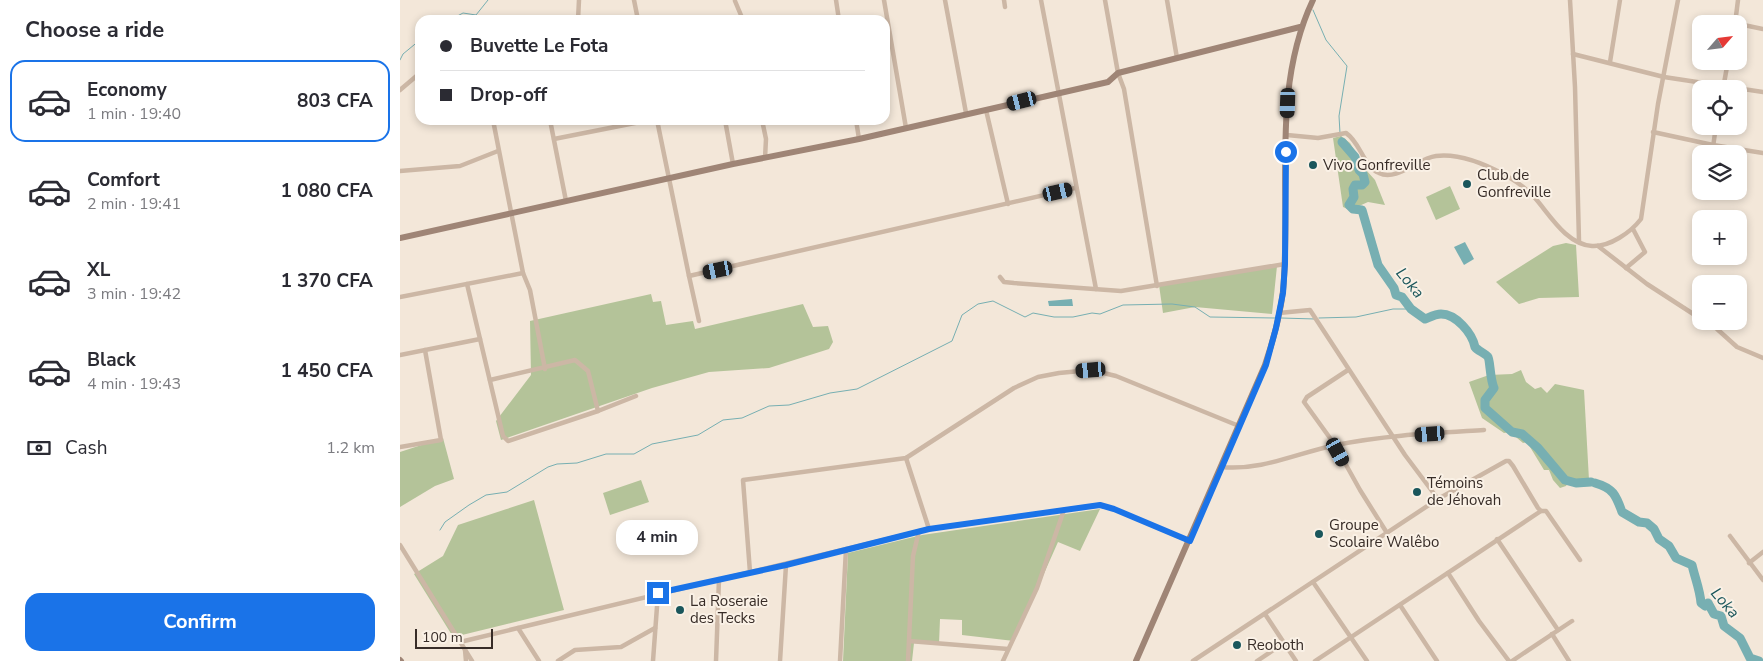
<!DOCTYPE html>
<html lang="en">
<head>
<meta charset="utf-8">
<style>
	:root { --surface:#fff; --page:#f2f2f3; --text:#2b2b33; --muted:#7c7c81; --line:#e1e1e2; --accent:#1a73e8 }
	body { margin:0; font-family:"Nunito Sans",sans-serif; background:var(--page); color:var(--text); height:100vh; display:flex; flex-direction:column; font-size:19px; white-space:nowrap }
	* { box-sizing:border-box; margin:0 }
	p { font-size:16px; color:var(--muted) }
	.icon { flex:none; width:28px; height:28px; fill:none; stroke:currentColor; stroke-width:2; stroke-linecap:round; stroke-linejoin:round }
	.map { position:relative; flex:1; overflow:hidden }
	.sheet { display:flex; flex-direction:column; background:var(--surface); width:400px }
	.sheet>* { flex:none }
	.banner { position:absolute; left:15px; top:15px; width:475px; height:110px; border-radius:15px; box-shadow:0 2px 8px #0003; display:grid; align-content:center; height:110px; padding:0 25px; background:var(--surface) }
	.needle { width:32px; rotate:62deg }
	.controls { position:absolute; left:1292px; top:15px; display:grid; gap:10px }
	.controls a { display:grid; place-items:center; width:55px; height:55px; border-radius:10px; background:var(--surface); box-shadow:0 2px 8px #0003; font-size:25px }
	.scale { position:absolute; left:15px; bottom:12px; width:78px; box-sizing:border-box; padding-left:5px; border:2px solid #372c27; border-top:0; font-size:14px; line-height:18px; white-space:nowrap; color:#372c27; -webkit-text-stroke:4px #faf1e6; paint-order:stroke }
	.end { position:absolute; width:22px; height:22px; margin:-11px; border:6px solid #1a73e8; background:#fff; box-shadow:0 0 0 2px #fff }
	.from { border-radius:50% }
	.bubble { position:absolute; height:35px; border-radius:15px; background:var(--surface); box-shadow:0 2px 8px #0003; font-size:16px; font-weight:700; line-height:35px; text-align:center }
	.car { position:absolute; width:15px; height:30px; margin:-15px -8px; border-radius:6px; box-shadow:0 0 4px 1px #0007; background:linear-gradient(#222 24%,#8ab4d8 0 40%,#222 0 76%,#8ab4d8 0 86%,#222 0) }
	.banner b { display:flex; align-items:center; gap:18px; height:48px; font-size:19px }
	.banner b+b { border-top:1px solid var(--line) }
	.banner i { width:12px; height:12px; background:var(--text) }
	ul { padding:0; list-style:none }
	li { display:flex; align-items:center; gap:15px; height:82px; margin:0 10px 8px; padding:0 15px; border:2px solid transparent; border-radius:15px }
	li div { flex:1 }
	li b { display:block; font-size:19px }
	li em { font-style:normal; font-weight:700 }
	li.on { border-color:var(--accent) }
	li>.icon { width:45px; height:45px; stroke-width:1.5 }
	h2 { padding:0 25px; font-size:22px; line-height:60px }
	.pay { display:flex; align-items:center; gap:12px; height:55px; padding:0 25px; font-size:19px }
	.pay p { margin-inline-start:auto }
	.action { display:flex; gap:10px; margin-top:auto; padding:10px 25px }
	.action a { flex:1; height:58px; border-radius:15px; background:var(--accent); color:#fff; font-size:20px; font-weight:700; line-height:58px; text-align:center }
	main { display:flex; flex:1; min-height:0 }
	.map>svg:first-child { display:block }
	.green { fill:#b4c399 }
	.water { fill:#77afb2 }
	.lines { fill:none; stroke-linecap:round; stroke-linejoin:round }
	.stream { stroke:#77afb2; stroke-width:1 }
	.river { stroke:#77afb2; stroke-width:9 }
	.street { stroke:#ccb7a5; stroke-width:4.5 }
	.secondary { stroke:#9f8576; stroke-width:6 }
	.route { stroke:#1a73e8; stroke-width:6 }
	.poi-dot { fill:#1a565b; stroke:#faf1e6; stroke-width:2 }
	.labels { text-anchor:middle; dominant-baseline:central; stroke-width:4; stroke-linejoin:round; paint-order:stroke }
	.poi-label { font-size:15px; fill:#372c27; stroke:#faf1e6; text-anchor:start }
	.water-label { font-size:16px; font-style:italic; fill:#1a565b; stroke:#faf1e6 }
</style>
</head>
<body>
<main>
<section class="sheet">
<h2>Choose a ride</h2>
<ul>
<li class="on"><svg class="icon" aria-label="car" viewBox="0 0 24 24"><path d="M5 17H2v-5l4-1 3-4h7l3 4 3 1v5h-3M9 17h6M6 11h13"/><circle cx="7" cy="17" r="2"/><circle cx="17" cy="17" r="2"/></svg><div><b>Economy</b><p>1 min · 19:40</p></div><em>803 CFA</em></li>
<li><svg class="icon" aria-label="car" viewBox="0 0 24 24"><path d="M5 17H2v-5l4-1 3-4h7l3 4 3 1v5h-3M9 17h6M6 11h13"/><circle cx="7" cy="17" r="2"/><circle cx="17" cy="17" r="2"/></svg><div><b>Comfort</b><p>2 min · 19:41</p></div><em>1 080 CFA</em></li>
<li><svg class="icon" aria-label="car" viewBox="0 0 24 24"><path d="M5 17H2v-5l4-1 3-4h7l3 4 3 1v5h-3M9 17h6M6 11h13"/><circle cx="7" cy="17" r="2"/><circle cx="17" cy="17" r="2"/></svg><div><b>XL</b><p>3 min · 19:42</p></div><em>1 370 CFA</em></li>
<li><svg class="icon" aria-label="car" viewBox="0 0 24 24"><path d="M5 17H2v-5l4-1 3-4h7l3 4 3 1v5h-3M9 17h6M6 11h13"/><circle cx="7" cy="17" r="2"/><circle cx="17" cy="17" r="2"/></svg><div><b>Black</b><p>4 min · 19:43</p></div><em>1 450 CFA</em></li>
</ul>
<div class="pay"><svg class="icon" aria-label="cash" viewBox="0 0 24 24"><path d="M3 7h18v10H3z"/><circle cx="12" cy="12" r="2"/></svg>Cash<p>1.2 km</p></div>
<div class="action"><a>Confirm</a></div>
</section>
<div class="map">
<svg width="1363" height="661" viewBox="0 0 1363 661">
	<rect width="100%" height="100%" fill="#f3e7d9"/>
	<g class="green">
		<polygon points="941,136 950,143 966,170 975,180 985,205 968,202 950,210 943,207 933,138"/>
		<polygon points="1050,186 1060,209 1036,220 1026,197"/>
		<polygon points="1166,243 1176,245 1179,297 1139,298 1119,304 1096,282 1153,246"/>
		<polygon points="877,266 872,314 795,307 763,313 759,285"/>
		<polygon points="251,294 253,302 261,301 266,325 293,321 295,329 403,304 413,327 428,326 433,342 429,349 369,368 309,372 252,388 101,440 96,421 131,375 130,321"/>
		<polygon points="1121,370 1126,382 1135,389 1141,387 1147,393 1155,384 1184,390 1189,480 1169,481 1166,486 1160,488 1153,480 1149,470 1144,470 1127,442 1123,443 1110,432 1104,433 1082,418 1069,382 1089,375 1112,374"/>
		<polygon points="43,438 54,479 35,486 0,507 0,452"/>
		<polygon points="241,480 249,502 210,515 203,493"/>
		<polygon points="134,500 164,610 62,635 55,640 14,574 43,556 58,525"/>
		<polygon points="700,509 680,551 658,542 614,641 562,635 562,620 540,619 539,644 514,643 512,661 443,661 448,553 522,535"/>
	</g>
	<g class="water">
		<polygon points="1065,242 1074,259 1064,265 1054,247"/>
		<polygon points="672,299 673,306 649,306 648,301"/>
	</g>
	<g class="lines">
		<g class="stream">
			<polyline points="913,10 926,40 947,66 939,116 940,133"/>
			<polyline points="50,20 63,13 76,15 88,0"/>
			<polyline points="0,60 3,54 20,40"/>
			<polyline points="941,137 942,142"/>
			<polyline points="881,318 915,319"/>
			<polyline points="919,318 956,317 993,309 1011,309"/>
			<polyline points="40,530 45,522 69,505 86,495 107,492 148,467 157,464 177,463 206,454 234,454 252,444 298,435 323,420 342,418 369,406 389,405 430,393 457,389 552,341 562,315 578,304 593,301 625,317 633,313 654,317 673,317 692,313 700,314 723,305 772,304 795,307 810,317 875,318"/>
		</g>
		<g class="river">
			<path d="M942,142L955,157L959,170L963,174L965,182L962,185H955L953,189L954,197L949,205L953,209L962,210L978,265L994,288L996,295L1002,297L1011,309L1025,319C1030,317 1036,314 1041,314C1056,314 1072,333 1075,347C1078,351 1085,353 1088,357C1090,359 1090,380 1094,388L1085,400V408L1112,432L1122,434L1138,448L1165,480L1176,483L1191,482"/>
			<path d="M1195,483C1213,488 1216,495 1222,512L1239,522L1247,523L1254,529L1259,539L1269,546L1276,558L1292,565C1295,578 1300,590 1301,603L1305,606L1308,603L1314,614L1321,616L1324,626L1340,638L1350,658L1359,661"/>
		</g>
		<g class="street">
			<polyline points="234,0 238,20"/>
			<polyline points="436,0 439,20"/>
			<polyline points="484,0 506,128"/>
			<polyline points="545,0 566,113"/>
			<polyline points="604,0 605,7"/>
			<polyline points="641,0 696,289"/>
			<polyline points="705,0 718,73 724,89 757,286"/>
			<polyline points="767,0 777,58"/>
			<polyline points="1170,0 1175,87 1179,241"/>
			<polyline points="335,1 343,20"/>
			<polyline points="307,18 308,20"/>
			<polyline points="178,20 179,0"/>
			<polyline points="1335,24 1338,0"/>
			<polyline points="1339,24 1363,29"/>
			<polyline points="1173,54 1264,77 1363,92"/>
			<polyline points="1210,62 1220,0"/>
			<polyline points="1323,89 1328,61"/>
			<polyline points="0,90 20,73"/>
			<polyline points="586,110 608,204"/>
			<polyline points="150,120 166,201"/>
			<polyline points="257,120 289,276"/>
			<polyline points="325,120 333,164"/>
			<polyline points="362,120 366,139 365,158"/>
			<polyline points="456,120 459,139"/>
			<polyline points="1253,132 1313,145 1363,153"/>
			<path d="M887,135L918,138L946,133C960,142 964,167 979,173C997,182 1018,158 1036,156C1060,153 1085,164 1105,175C1116,181 1127,189 1135,198C1150,215 1166,244 1192,246C1210,247 1231,232 1241,219L1258,104L1278,0"/>
			<polyline points="154,139 250,120"/>
			<polyline points="1312,154 1316,126"/>
			<polyline points="0,171 60,166 98,151"/>
			<polyline points="1198,246 1247,284 1301,319"/>
			<polyline points="1226,268 1245,252 1233,229"/>
			<polyline points="123,273 130,290 145,369"/>
			<polyline points="600,277 604,282 614,283 721,291 885,264"/>
			<polyline points="67,284 103,436 108,441 198,411 236,396"/>
			<polyline points="0,297 123,273 93,120"/>
			<polyline points="879,313 910,310 1005,455 1038,499"/>
			<polyline points="299,321 289,276 675,188"/>
			<polyline points="1305,321 1317,329 1337,347 1363,358"/>
			<polyline points="0,355 80,339"/>
			<polyline points="948,370 907,397 904,402 935,445 960,490 987,533"/>
			<polyline points="90,380 175,360 188,371 198,411"/>
			<polyline points="0,447 41,440 25,350"/>
			<polyline points="506,458 529,529"/>
			<path d="M821,467C862,471 897,453 936,445C985,435 1035,433 1084,430"/>
			<polyline points="1330,536 1363,580"/>
			<polyline points="1097,539 1158,630"/>
			<polyline points="0,545 72,661"/>
			<polyline points="1349,563 1363,552"/>
			<polyline points="350,572 343,480 506,458 614,388 638,377 659,373 691,370 716,376 839,426"/>
			<polyline points="1048,573 1079,621 1109,661"/>
			<polyline points="913,582 967,661"/>
			<polyline points="1000,605 1037,661"/>
			<polyline points="865,614 896,661"/>
			<polyline points="118,628 139,661"/>
			<polyline points="1152,634 1169,661"/>
			<polyline points="509,641 608,649"/>
			<polyline points="60,642 529,529 699,505 714,509 789,541"/>
			<polyline points="65,650 66,661"/>
			<polyline points="158,661 175,650 221,647 255,628"/>
			<polyline points="253,661 258,593"/>
			<polyline points="316,661 319,579"/>
			<polyline points="380,661 386,565"/>
			<polyline points="440,661 446,549"/>
			<polyline points="508,661 513,556 519,531"/>
			<polyline points="603,661 637,588 664,510"/>
			<polyline points="793,661 1038,499 1106,461 1109,461 1113,466 1138,508 1141,511 1146,511 1180,560"/>
			<polyline points="857,661 884,643"/>
			<polyline points="915,661 1141,511"/>
			<polyline points="1112,661 1172,621"/>
		</g>
		<g class="secondary">
			<polyline points="0,238 333,164 459,139 708,82 718,73 900,27"/>
			<polyline points="0,660 1,661"/>
			<path d="M736,661L865,365C873,341 880,317 883,291C892,195 870,90 913,0"/>
		</g>
	</g>
	<g class="lines">
		<polyline class="route" points="258,593 386,565 529,529 700,505 714,509 790,541 866,365 876,328 883,293 885,264 886,152"/>
	</g>
	<g class="poi-dot">
		<circle cx="913" cy="165" r="5"/>
		<circle cx="1067" cy="184" r="5"/>
		<circle cx="1017" cy="492" r="5"/>
		<circle cx="919" cy="534" r="5"/>
		<circle cx="280" cy="610" r="5"/>
		<circle cx="837" cy="645" r="5"/>
	</g>
	<g class="labels">
		<g class="poi-label">
			<text x="923" y="165">Vivo Gonfreville</text>
			<text x="1077" y="175">Club de<tspan x="1077" dy="17">Gonfreville</tspan></text>
			<text x="1027" y="483">Témoins<tspan x="1027" dy="17">de Jéhovah</tspan></text>
			<text x="929" y="525">Groupe<tspan x="929" dy="17">Scolaire Walêbo</tspan></text>
			<text x="290" y="601">La Roseraie<tspan x="290" dy="17">des Tecks</tspan></text>
			<text x="847" y="645">Reoboth</text>
		</g>
		<g class="water-label">
			<text transform="translate(1010 283) rotate(50)">Loka</text>
			<text transform="translate(1325 603) rotate(49)">Loka</text>
		</g>
	</g>
</svg>
<div class="controls">
<a><svg class="needle" viewBox="-14 -14 28 28"><path d="M0-13l5 13h-10z" fill="#e53935"/><path d="M0 13l5-13h-10z" fill="#7c7c81"/></svg></a>
<a><svg class="icon" aria-label="locate" viewBox="0 0 24 24"><circle cx="12" cy="12" r="6"/><path d="M12 2v4M12 18v4M2 12h4M18 12h4"/></svg></a>
<a><svg class="icon" aria-label="layers" viewBox="0 0 24 24"><path d="M12 4l9 5-9 5-9-5zM3 14l9 5 9-5"/></svg></a>
<a>+</a>
<a>−</a>
</div>
<div class="scale">100 m</div>
<i class="end from" style="left:886px;top:152px"></i>
<i class="end" style="left:258px;top:593px"></i>
<div class="bubble" style="left:216px;top:520px;width:82px">4 min</div>
<i class="car" style="left:622px;top:101px;rotate:256deg"></i>
<i class="car" style="left:888px;top:103px;rotate:182deg"></i>
<i class="car" style="left:658px;top:192px;rotate:77deg"></i>
<i class="car" style="left:318px;top:270px;rotate:258deg"></i>
<i class="car" style="left:691px;top:370px;rotate:265deg"></i>
<i class="car" style="left:1030px;top:434px;rotate:266deg"></i>
<i class="car" style="left:938px;top:452px;rotate:151deg"></i>
<div class="banner">
<b><i class="from"></i>Buvette Le Fota</b>
<b><i></i>Drop-off</b>
</div>
</div>
</main>
</body>
</html>
